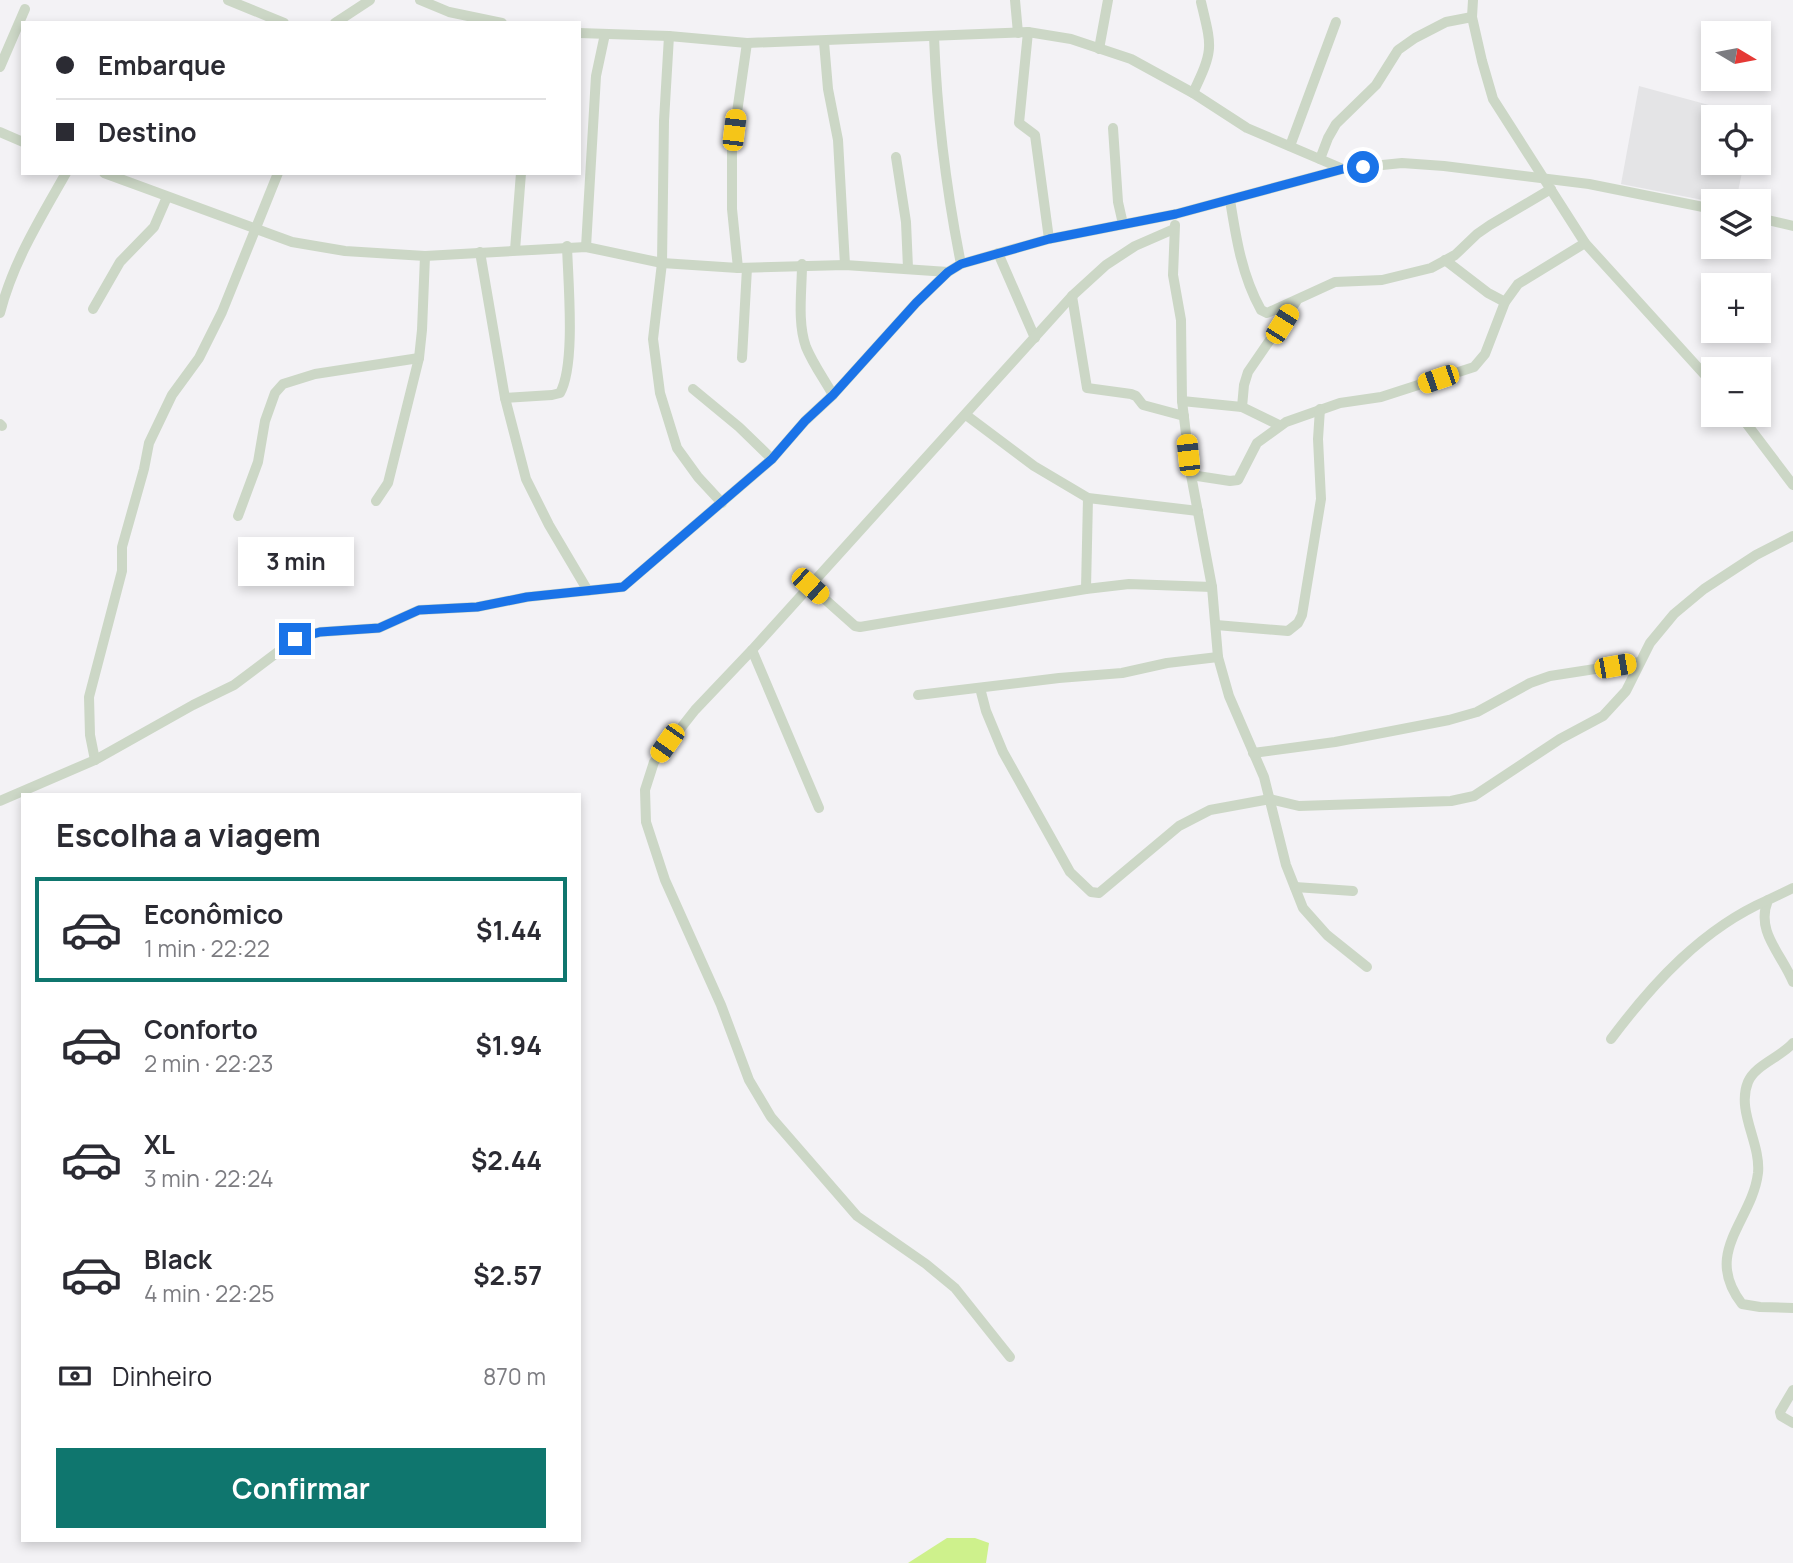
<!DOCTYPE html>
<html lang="pt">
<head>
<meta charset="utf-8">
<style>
	:root { --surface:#fff; --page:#f2f2f3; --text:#2b2b33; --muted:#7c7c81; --line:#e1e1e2; --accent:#0f766e }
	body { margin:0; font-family:Manrope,sans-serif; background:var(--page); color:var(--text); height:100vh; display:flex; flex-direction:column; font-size:26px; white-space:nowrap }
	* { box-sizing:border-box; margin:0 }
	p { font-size:23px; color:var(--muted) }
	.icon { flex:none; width:38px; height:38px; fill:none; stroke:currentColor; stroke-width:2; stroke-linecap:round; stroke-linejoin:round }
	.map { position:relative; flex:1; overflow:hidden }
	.details { position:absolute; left:21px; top:793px; width:560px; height:749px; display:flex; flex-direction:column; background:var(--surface); border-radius:0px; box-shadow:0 4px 10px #0003 }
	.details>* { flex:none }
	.hud { position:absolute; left:21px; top:21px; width:560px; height:154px; border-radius:0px; box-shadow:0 4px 10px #0003; display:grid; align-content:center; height:154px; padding:0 35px; background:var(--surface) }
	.needle { width:46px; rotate:100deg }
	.fabs { position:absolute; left:1701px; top:21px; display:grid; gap:14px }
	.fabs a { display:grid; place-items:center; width:70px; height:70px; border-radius:0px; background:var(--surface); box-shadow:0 4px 10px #0003; font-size:35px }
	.end { position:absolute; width:32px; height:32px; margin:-16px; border:9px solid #1a73e8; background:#fff; box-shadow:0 0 0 4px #fff }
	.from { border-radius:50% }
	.bubble { position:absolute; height:49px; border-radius:0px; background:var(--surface); box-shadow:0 4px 10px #0003; font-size:23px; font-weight:700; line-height:49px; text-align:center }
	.car { position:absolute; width:21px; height:42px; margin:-21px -10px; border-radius:9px; box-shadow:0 0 5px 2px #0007; background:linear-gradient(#f5c518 24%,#345 0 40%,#f5c518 0 76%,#345 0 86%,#f5c518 0) }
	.hud b { display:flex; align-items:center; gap:24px; height:66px; font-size:26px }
	.hud b+b { border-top:2px solid var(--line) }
	.hud i { width:18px; height:18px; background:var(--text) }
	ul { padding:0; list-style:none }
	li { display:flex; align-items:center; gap:21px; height:105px; margin:0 14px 10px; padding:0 21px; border:4px solid transparent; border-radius:0px }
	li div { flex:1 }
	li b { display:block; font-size:26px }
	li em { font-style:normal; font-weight:700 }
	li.on { border-color:var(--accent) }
	li>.icon { width:63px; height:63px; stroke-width:1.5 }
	h2 { padding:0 35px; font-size:32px; line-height:84px }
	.pay { display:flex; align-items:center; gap:18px; height:77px; padding:0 35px; font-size:26px }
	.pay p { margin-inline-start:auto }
	.button { display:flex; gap:14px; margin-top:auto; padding:14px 35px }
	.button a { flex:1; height:80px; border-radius:0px; background:var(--accent); color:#fff; font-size:28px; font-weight:700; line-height:80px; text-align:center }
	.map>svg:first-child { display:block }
	.education { fill:#e4e4e6 }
	.water { fill:#cef18c }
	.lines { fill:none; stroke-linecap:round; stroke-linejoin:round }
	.street { stroke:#ccd7c6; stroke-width:10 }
	.route { stroke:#1a73e8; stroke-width:9 }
</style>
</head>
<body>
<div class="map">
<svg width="1793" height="1563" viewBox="0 0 1793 1563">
	<rect width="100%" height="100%" fill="#f3f2f5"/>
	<polygon class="education" points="1639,86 1753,117 1713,117 1713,163 1744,163 1736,201 1713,202 1621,184"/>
	<polygon class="water" points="947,1538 975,1538 989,1543 986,1563 908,1563"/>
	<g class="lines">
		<g class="street">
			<polyline points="228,0 284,23"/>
			<polyline points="420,0 449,12 502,23"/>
			<polyline points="1015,0 1018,33"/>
			<polyline points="1473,0 1472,17 1482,61 1493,99 1585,243 1713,384"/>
			<polyline points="335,23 370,0"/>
			<polyline points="1028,32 1019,123 1035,135 1049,239"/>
			<polyline points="579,33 669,36 747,43 1028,32 1071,39 1131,59 1193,93 1247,128 1343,169"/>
			<polyline points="669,36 664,121 662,263 653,339 660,393 677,448 698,477 722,503"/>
			<path d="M934,37C937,114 946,189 961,264"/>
			<polyline points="824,42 828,89 838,140 845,265"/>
			<polyline points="1099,49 1108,0"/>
			<polyline points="0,67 25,9"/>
			<path d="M1193,93C1214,49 1212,48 1201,2"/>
			<polyline points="1113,128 1118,202 1123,224"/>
			<polyline points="0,132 23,142"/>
			<polyline points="1290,146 1336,22"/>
			<polyline points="896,157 906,222 908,268"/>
			<polyline points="1320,159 1328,138 1336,124 1376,85 1398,50 1415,38 1446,22 1472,17"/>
			<polyline points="104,173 292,242 345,251 425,256 586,247 662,263 738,268 845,265 948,272 961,264 1049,239 1176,214 1343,169 1402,163 1444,166 1589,184 1713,209"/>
			<path d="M1230,200C1236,238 1242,276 1261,310L1267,313L1335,282L1382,280L1431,268L1455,255L1477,234L1490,225L1551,189"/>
			<polyline points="1759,218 1793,226"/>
			<polyline points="1175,225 1173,275 1181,320 1182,401 1191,475 1212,587 1218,657 1229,696 1264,777 1286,865 1303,908 1327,935 1367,967"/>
			<polyline points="586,247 596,76 605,34"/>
			<polyline points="515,250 521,173"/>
			<polyline points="480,252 505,398 526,479 549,525 588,591"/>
			<polyline points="998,253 1035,338"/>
			<polyline points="1445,260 1488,293 1505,302"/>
			<path d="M802,264C802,290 797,322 806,347C813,364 824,379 833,395"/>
			<polyline points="738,268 732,209 732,147 747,43"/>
			<polyline points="1072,296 1087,388 1131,394 1136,396 1143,405 1184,416"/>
			<polyline points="93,309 120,262 154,227 167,197"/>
			<path d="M0,313C13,262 40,219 66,173"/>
			<polyline points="742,358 747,268"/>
			<polyline points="693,389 739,427 772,459"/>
			<path d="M505,398L552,395L560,393C576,365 568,281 567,246"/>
			<polyline points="1182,401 1242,407 1279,425"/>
			<polyline points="1242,407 1244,385 1248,372 1296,302"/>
			<polyline points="966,415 1034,466 1088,498 1198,511"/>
			<polyline points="1740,415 1793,485"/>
			<polyline points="0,424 2,426"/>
			<polyline points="1191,475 1230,481 1238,480 1257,443 1286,422 1340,403 1381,397 1474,367 1485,354 1505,302 1518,284 1585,243"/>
			<polyline points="376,501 388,483 419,358 422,330 425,256"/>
			<polyline points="238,516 258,462 265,421 275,393 283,384 315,374 419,358"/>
			<polyline points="810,586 855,626 860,627 1086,589 1129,584 1212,587"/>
			<polyline points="1086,589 1088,498"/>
			<polyline points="1216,625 1288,631 1298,623 1302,615 1321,499 1318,439 1320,409"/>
			<polyline points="752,650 819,808"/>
			<polyline points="980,688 986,711 1003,752 1070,872 1091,892 1099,893 1179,826 1210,810 1270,799 1299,806 1451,801 1474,796 1560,739 1603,716 1626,691 1650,643 1674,614 1704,589 1756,555 1793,536"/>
			<polyline points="918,695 1059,678 1122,673 1167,663 1218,657"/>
			<polyline points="1253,753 1335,742 1449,720 1477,712 1530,683 1550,676 1640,662"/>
			<polyline points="95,760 90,735 89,697 122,571 122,547 144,469 149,443 172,395 199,358 222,312 278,173"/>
			<polyline points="0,801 95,760 193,705 234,685 295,639 320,632 379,628 419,610 477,607 527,597 623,587 772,459 805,421 833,395 916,303 948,272"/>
			<polyline points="1295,887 1353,891"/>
			<path d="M1793,888L1768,900C1755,932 1782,954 1793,982"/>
			<path d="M1611,1039C1653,983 1703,928 1768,900"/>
			<path d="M1793,1043C1781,1057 1755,1065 1748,1082C1736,1111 1761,1143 1758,1173C1752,1222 1702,1252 1742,1304L1760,1307L1793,1308"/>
			<polyline points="1010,1357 955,1288 926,1264 857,1216 771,1117 749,1080 721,1005 665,880 646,822 645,790 654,762 695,710 752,650 1072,296 1106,265 1135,246 1174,229"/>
			<polyline points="1793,1390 1780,1412 1781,1416 1793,1423"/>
		</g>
	</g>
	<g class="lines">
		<polyline class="route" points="295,639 320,632 379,628 419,610 477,607 527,597 623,587 772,459 805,421 833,395 916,303 948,272 961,264 1049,239 1176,214 1343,169 1363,167"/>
	</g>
</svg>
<div class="fabs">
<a><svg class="needle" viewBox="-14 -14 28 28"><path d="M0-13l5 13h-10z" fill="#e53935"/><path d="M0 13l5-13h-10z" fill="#7c7c81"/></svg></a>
<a><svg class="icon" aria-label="locate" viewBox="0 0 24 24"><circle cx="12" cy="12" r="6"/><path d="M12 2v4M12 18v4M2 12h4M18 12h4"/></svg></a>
<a><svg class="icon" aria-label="layers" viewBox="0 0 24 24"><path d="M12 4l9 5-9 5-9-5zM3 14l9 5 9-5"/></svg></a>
<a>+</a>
<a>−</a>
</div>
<i class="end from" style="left:1363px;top:167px"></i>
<i class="end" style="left:295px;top:639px"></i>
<div class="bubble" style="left:238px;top:537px;width:116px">3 min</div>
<i class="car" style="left:734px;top:130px;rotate:7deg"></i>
<i class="car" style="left:1282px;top:324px;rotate:32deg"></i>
<i class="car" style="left:1438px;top:379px;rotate:251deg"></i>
<i class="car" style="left:1188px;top:455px;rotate:354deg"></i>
<i class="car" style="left:810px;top:586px;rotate:132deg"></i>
<i class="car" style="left:1615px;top:666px;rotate:80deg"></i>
<i class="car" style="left:667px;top:743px;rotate:215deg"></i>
<div class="hud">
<b><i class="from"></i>Embarque</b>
<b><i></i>Destino</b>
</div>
<section class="details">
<h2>Escolha a viagem</h2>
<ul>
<li class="on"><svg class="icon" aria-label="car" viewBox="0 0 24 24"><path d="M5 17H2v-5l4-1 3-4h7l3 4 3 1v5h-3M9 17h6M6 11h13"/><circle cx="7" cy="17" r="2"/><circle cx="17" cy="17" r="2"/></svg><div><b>Econômico</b><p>1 min · 22:22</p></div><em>$1.44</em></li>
<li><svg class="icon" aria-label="car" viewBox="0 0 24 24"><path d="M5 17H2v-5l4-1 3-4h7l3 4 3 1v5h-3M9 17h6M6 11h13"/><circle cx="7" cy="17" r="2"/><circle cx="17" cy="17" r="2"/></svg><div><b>Conforto</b><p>2 min · 22:23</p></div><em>$1.94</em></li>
<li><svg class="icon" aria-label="car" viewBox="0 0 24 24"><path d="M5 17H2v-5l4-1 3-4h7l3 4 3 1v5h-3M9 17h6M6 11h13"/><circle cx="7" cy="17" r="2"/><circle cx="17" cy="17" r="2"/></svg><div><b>XL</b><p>3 min · 22:24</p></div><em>$2.44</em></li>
<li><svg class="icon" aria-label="car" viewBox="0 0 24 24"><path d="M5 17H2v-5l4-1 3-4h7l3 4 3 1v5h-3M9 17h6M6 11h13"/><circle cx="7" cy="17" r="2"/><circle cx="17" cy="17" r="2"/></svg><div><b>Black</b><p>4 min · 22:25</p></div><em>$2.57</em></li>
</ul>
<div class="pay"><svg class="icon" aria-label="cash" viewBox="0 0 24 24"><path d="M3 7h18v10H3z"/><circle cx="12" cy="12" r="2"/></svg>Dinheiro<p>870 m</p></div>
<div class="button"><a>Confirmar</a></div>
</section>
</div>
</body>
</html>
